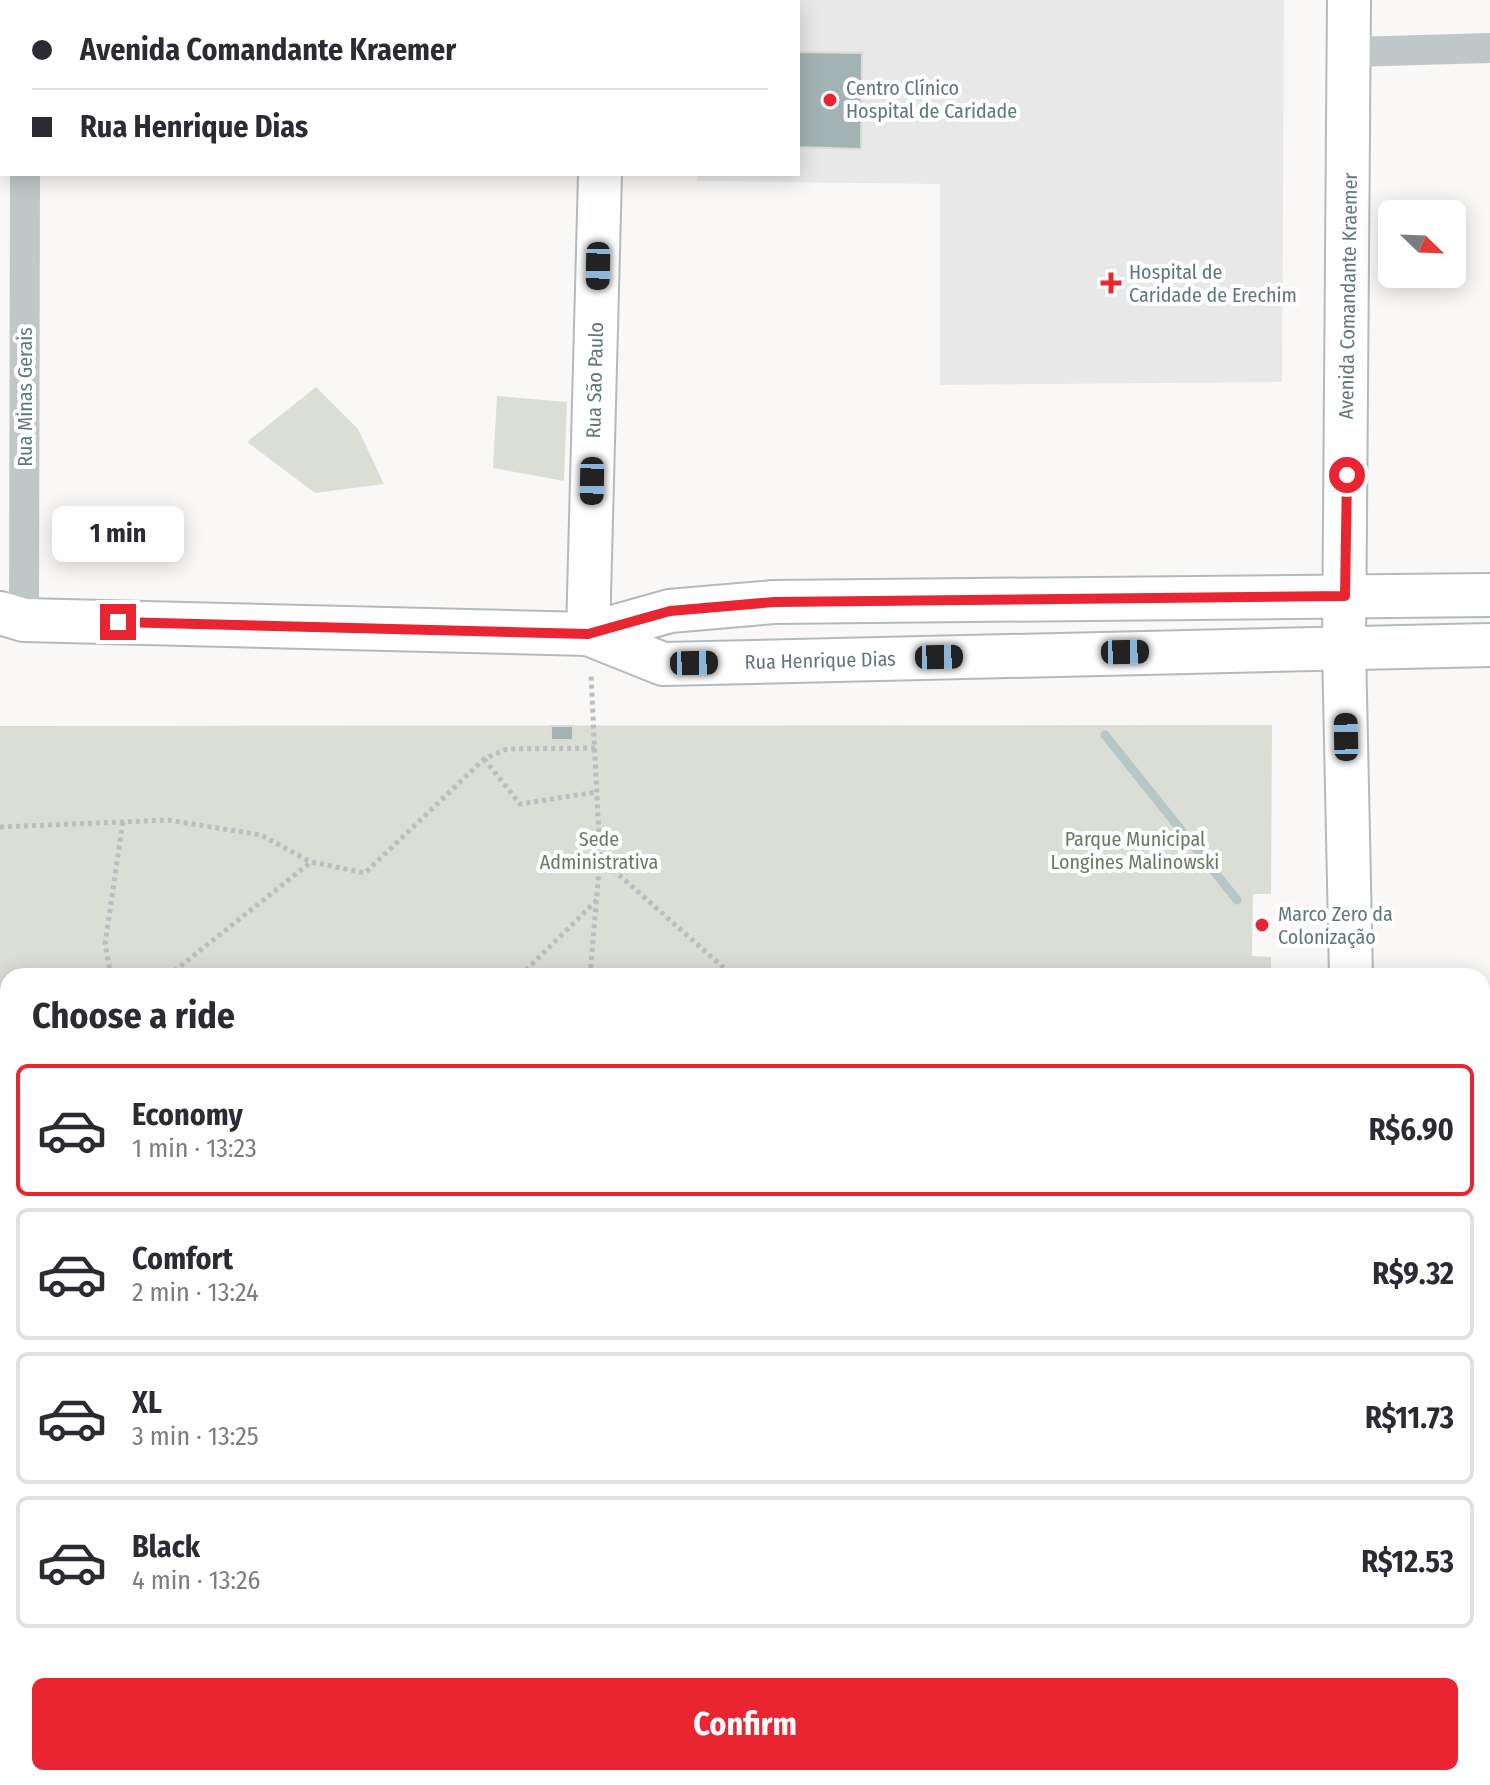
<!DOCTYPE html>
<html lang="en">
<head>
<meta charset="utf-8">
<style>
	:root { --surface:#fff; --page:#f2f2f3; --text:#2b2b33; --muted:#7c7c81; --line:#e1e1e2; --accent:#e92532 }
	body { margin:0; font-family:"Fira Sans Condensed",sans-serif; background:var(--page); color:var(--text); height:100vh; display:flex; flex-direction:column; font-size:30px; white-space:nowrap }
	* { box-sizing:border-box; margin:0 }
	p { font-size:26px; color:var(--muted) }
	.icon { flex:none; width:44px; height:44px; fill:none; stroke:currentColor; stroke-width:2; stroke-linecap:round; stroke-linejoin:round }
	.map { position:relative; flex:1; overflow:hidden }
	.panel { position:absolute; left:0px; top:968px; width:1490px; height:818px; display:flex; flex-direction:column; background:var(--surface); border-radius:24px 24px 0 0; box-shadow:0 4px 20px #0003 }
	.panel>* { flex:none }
	.top-card { position:absolute; left:0px; top:0px; width:800px; height:176px; box-shadow:0 4px 20px #0003; display:grid; align-content:center; height:176px; padding:0 32px; background:var(--surface) }
	.needle { width:52px; rotate:113deg }
	.buttons { position:absolute; left:1378px; top:200px; display:grid; gap:16px }
	.buttons a { display:grid; place-items:center; width:88px; height:88px; border-radius:12px; background:var(--surface); box-shadow:0 4px 20px #0003; font-size:40px }
	.end { position:absolute; width:36px; height:36px; margin:-18px; border:10px solid #e92532; background:#fff; box-shadow:0 0 0 4px #fff }
	.from { border-radius:50% }
	.bubble { position:absolute; height:56px; border-radius:12px; background:var(--surface); box-shadow:0 4px 20px #0003; font-size:26px; font-weight:700; line-height:56px; text-align:center }
	.car { position:absolute; width:24px; height:48px; margin:-24px -12px; border-radius:10px; box-shadow:0 0 6px 2px #0007; background:linear-gradient(#222 24%,#8ab4d8 0 40%,#222 0 76%,#8ab4d8 0 86%,#222 0) }
	.top-card b { display:flex; align-items:center; gap:28px; height:76px; font-size:30px }
	.top-card b+b { border-top:2px solid var(--line) }
	.top-card i { width:20px; height:20px; background:var(--text) }
	ul { padding:0; list-style:none }
	li { display:flex; align-items:center; gap:24px; height:132px; margin:0 16px 12px; padding:0 16px; border:4px solid var(--line); border-radius:12px }
	li div { flex:1 }
	li b { display:block; font-size:30px }
	li em { font-style:normal; font-weight:700 }
	li.on { border-color:var(--accent) }
	li>.icon { width:72px; height:72px; stroke-width:1.5 }
	h2 { padding:0 32px; font-size:36px; line-height:96px }
	.action { display:flex; gap:16px; margin-top:auto; padding:16px 32px }
	.action a { flex:1; height:92px; border-radius:12px; background:var(--accent); color:#fff; font-size:32px; font-weight:700; line-height:92px; text-align:center }
	.map>svg:first-child { display:block }
	.built { fill:#e7e8e7 }
	.green { fill:#dbded5 }
	.lines { fill:none; stroke-linecap:round; stroke-linejoin:round }
	.stream { stroke:#b5c8c7; stroke-width:9 }
	.building { fill:#a3b3b4; stroke:#dadad8; stroke-width:2 }
	.secondary-casing { stroke:#b1bbbd; stroke-width:46 }
	.path { stroke:#b9bfc0; stroke-width:5; stroke-dasharray:4 4; stroke-linecap:butt }
	.street { stroke:#bfc7c8; stroke-width:30 }
	.secondary { stroke:#fff; stroke-width:42 }
	.route { stroke:#e92532; stroke-width:10 }
	.poi-dot { fill:#e92532; stroke:#fff; stroke-width:3 }
	.labels { text-anchor:middle; dominant-baseline:central; stroke-width:8; stroke-linejoin:round; paint-order:stroke }
	.poi-label { font-size:20px; fill:#5e787c; stroke:#fff; text-anchor:start }
	.street-label { font-size:20px; fill:#5e787c; stroke:#fff }
	.park-label { font-size:20px; fill:#6d7a62; stroke:#fff }
</style>
</head>
<body>
<div class="map">
<svg width="1490" height="1785" viewBox="0 0 1490 1785">
	<rect width="100%" height="100%" fill="#f9f8f6"/>
	<polygon class="built" points="700,0 1284,0 1282,382 940,385 940,184 697,181 697,174 798,174 798,2"/>
	<g class="green">
		<polygon points="316,387 358,429 384,484 315,493 247,442"/>
		<polygon points="497,396 567,402 564,481 493,468"/>
		<polygon points="1272,725 1271,894 1253,894 1252,956 1271,957 1271,976 8,976 8,1778 1269,1778 1269,1785 0,1785 0,726"/>
	</g>
	<g class="lines">
		<g class="stream">
			<polyline points="1105,735 1237,900"/>
			<polyline points="1052,1785 1060,1778"/>
		</g>
	</g>
	<g class="building">
		<polygon points="798,52 862,53 861,149 798,147"/>
		<rect x="551" y="726" width="22" height="14"/>
	</g>
	<g class="lines">
		<defs>
			<g id="secondary">
				<polyline points="1349,0 1344,648 1351,976"/>
				<polyline points="604,2 604,0"/>
				<polyline points="0,613 24,620 588,634 670,611 774,602 1490,595"/>
				<path id="s1" d="M588,634L663,664L1490,645"/>
				<path id="s2" d="M588,634L600,174"/>
				<polyline points="1482,1184 1490,1184"/>
				<polyline points="1482,1232 1490,1232"/>
				<polyline points="1320,1785 1320,1778"/>
				<polyline points="1361,1785 1361,1778"/>
			</g>
		</defs>
		<use href="#secondary" class="secondary-casing"/>
		<g class="path">
			<polyline points="484,759 520,804 597,792"/>
			<polyline points="0,827 168,820 261,835 311,862"/>
			<polyline points="601,859 733,976"/>
			<polyline points="111,976 105,944 123,821"/>
			<polyline points="168,976 311,862 365,873 484,759 507,749 595,748"/>
			<polyline points="520,976 598,899"/>
			<polyline points="590,976 600,858 591,675"/>
			<polyline points="0,1115 8,1113"/>
			<polyline points="0,1416 8,1416"/>
			<polyline points="574,1778 575,1785"/>
			<polyline points="181,1785 182,1778"/>
			<polyline points="695,1785 704,1778"/>
		</g>
		<g class="street">
			<polyline points="28,2 28,0"/>
			<polyline points="1351,52 1490,48"/>
			<polyline points="0,113 2,113"/>
			<polyline points="24,620 25,174"/>
			<polyline points="1482,1582 1490,1582"/>
		</g>
		<use href="#secondary" class="secondary"/>
	</g>
	<g class="lines">
		<polyline class="route" points="118,622 588,634 670,611 774,602 1345,596 1347,475"/>
	</g>
	<g class="poi-dot">
		<circle cx="830" cy="100" r="8"/>
		<path d="M1107 271h8v8h8v8h-8v8h-8v-8h-8v-8h8z"/>
		<circle cx="1262" cy="925" r="8"/>
	</g>
	<g class="labels">
		<g class="poi-label">
			<text x="846" y="88">Centro Clínico<tspan x="846" dy="23">Hospital de Caridade</tspan></text>
			<text x="1129" y="272">Hospital de<tspan x="1129" dy="23">Caridade de Erechim</tspan></text>
			<text x="1278" y="914">Marco Zero da<tspan x="1278" dy="23">Colonização</tspan></text>
		</g>
		<g class="street-label">
			<text transform="translate(1348 296) rotate(-89)">Avenida Comandante Kraemer</text>
			<text stroke="none"><textPath href="#s2" startOffset="254">Rua São Paulo</textPath></text>
			<text transform="translate(25 397) rotate(-90)">Rua Minas Gerais</text>
			<text stroke="none"><textPath href="#s1" startOffset="238">Rua Henrique Dias</textPath></text>
		</g>
		<g class="park-label">
			<text x="599" y="839">Sede<tspan x="599" dy="23">Administrativa</tspan></text>
			<text x="1135" y="839">Parque Municipal<tspan x="1135" dy="23">Longines Malinowski</tspan></text>
		</g>
	</g>
</svg>
<div class="buttons">
<a><svg class="needle" viewBox="-14 -14 28 28"><path d="M0-13l5 13h-10z" fill="#e53935"/><path d="M0 13l5-13h-10z" fill="#7c7c81"/></svg></a>
</div>
<i class="end from" style="left:1347px;top:475px"></i>
<i class="end" style="left:118px;top:622px"></i>
<div class="bubble" style="left:52px;top:506px;width:132px">1 min</div>
<i class="car" style="left:598px;top:266px;rotate:181deg"></i>
<i class="car" style="left:592px;top:481px;rotate:181deg"></i>
<i class="car" style="left:1125px;top:652px;rotate:89deg"></i>
<i class="car" style="left:939px;top:657px;rotate:89deg"></i>
<i class="car" style="left:694px;top:663px;rotate:89deg"></i>
<i class="car" style="left:1346px;top:737px;rotate:359deg"></i>
<div class="top-card">
<b><i class="from"></i>Avenida Comandante Kraemer</b>
<b><i></i>Rua Henrique Dias</b>
</div>
<section class="panel">
<h2>Choose a ride</h2>
<ul>
<li class="on"><svg class="icon" aria-label="car" viewBox="0 0 24 24"><path d="M5 17H2v-5l4-1 3-4h7l3 4 3 1v5h-3M9 17h6M6 11h13"/><circle cx="7" cy="17" r="2"/><circle cx="17" cy="17" r="2"/></svg><div><b>Economy</b><p>1 min · 13:23</p></div><em>R$6.90</em></li>
<li><svg class="icon" aria-label="car" viewBox="0 0 24 24"><path d="M5 17H2v-5l4-1 3-4h7l3 4 3 1v5h-3M9 17h6M6 11h13"/><circle cx="7" cy="17" r="2"/><circle cx="17" cy="17" r="2"/></svg><div><b>Comfort</b><p>2 min · 13:24</p></div><em>R$9.32</em></li>
<li><svg class="icon" aria-label="car" viewBox="0 0 24 24"><path d="M5 17H2v-5l4-1 3-4h7l3 4 3 1v5h-3M9 17h6M6 11h13"/><circle cx="7" cy="17" r="2"/><circle cx="17" cy="17" r="2"/></svg><div><b>XL</b><p>3 min · 13:25</p></div><em>R$11.73</em></li>
<li><svg class="icon" aria-label="car" viewBox="0 0 24 24"><path d="M5 17H2v-5l4-1 3-4h7l3 4 3 1v5h-3M9 17h6M6 11h13"/><circle cx="7" cy="17" r="2"/><circle cx="17" cy="17" r="2"/></svg><div><b>Black</b><p>4 min · 13:26</p></div><em>R$12.53</em></li>
</ul>
<div class="action"><a>Confirm</a></div>
</section>
</div>
</body>
</html>
